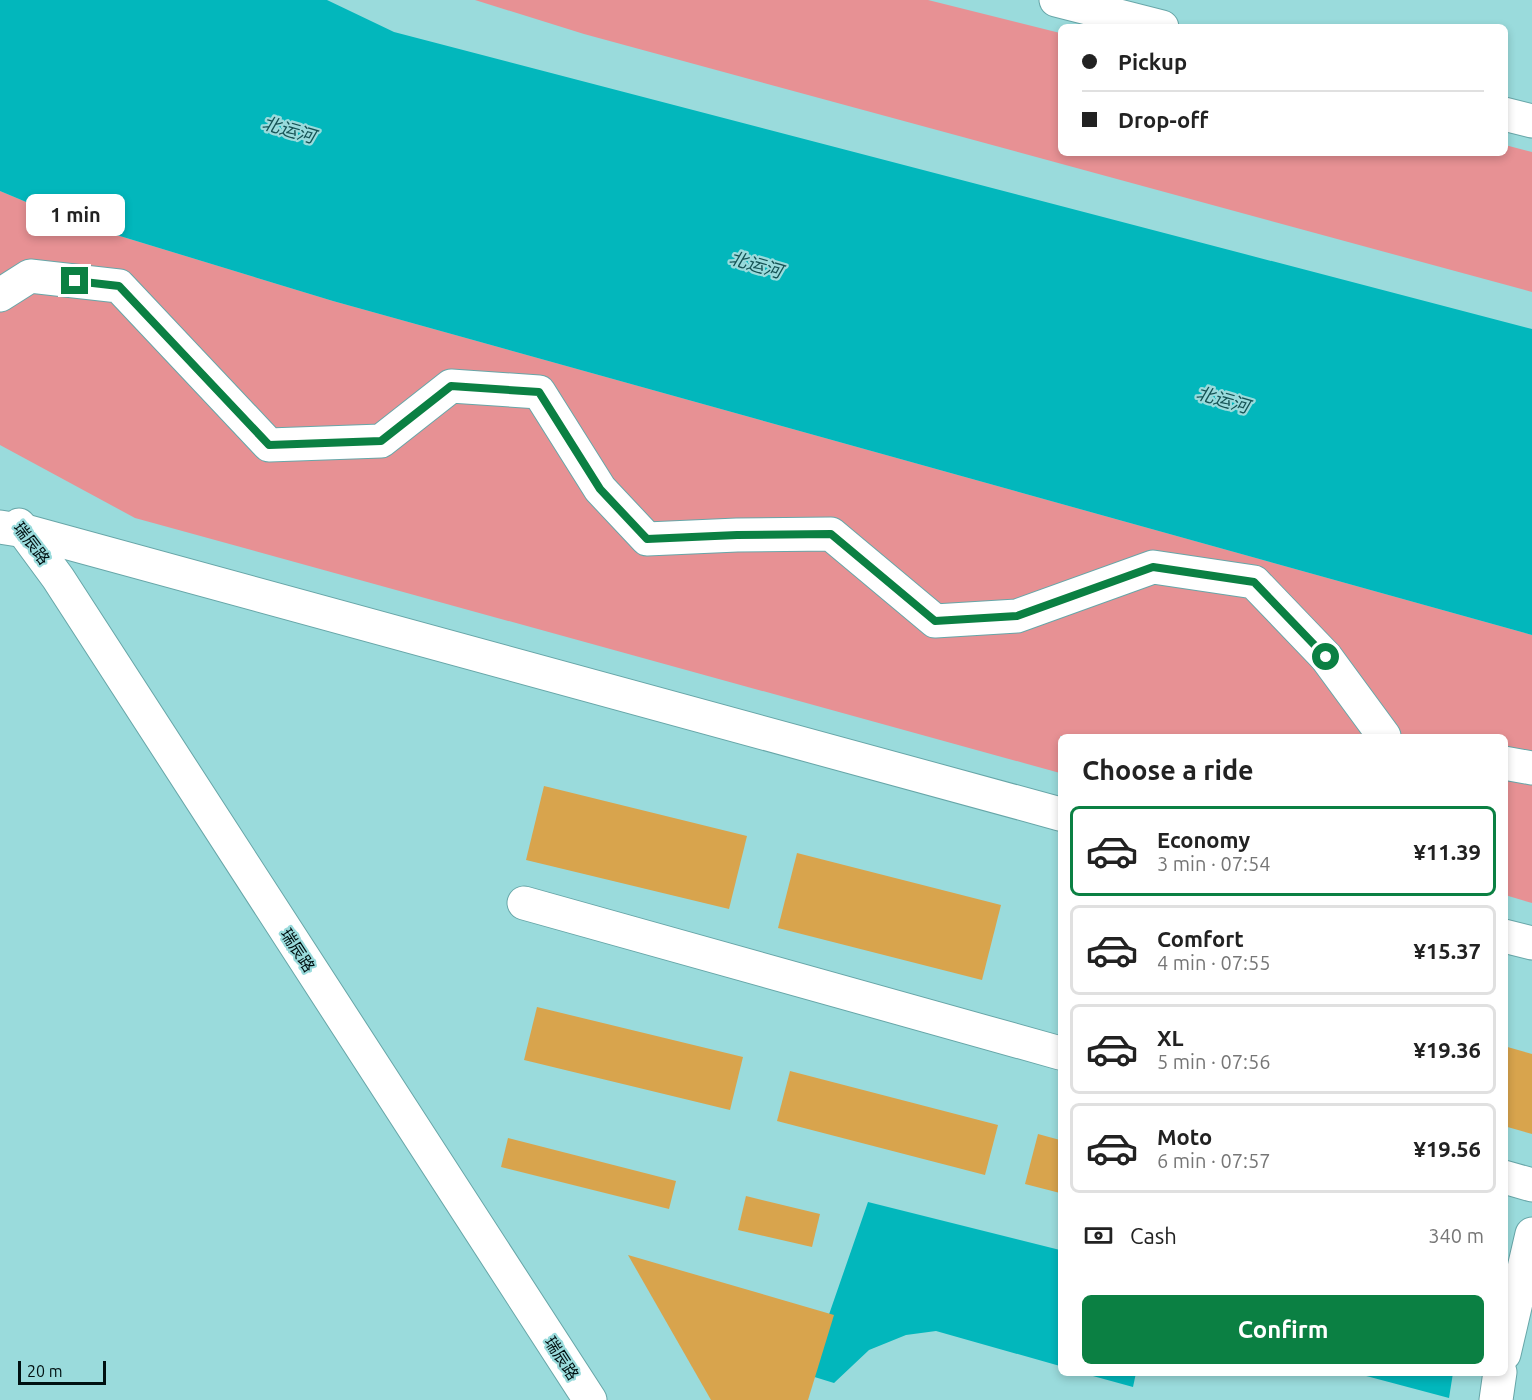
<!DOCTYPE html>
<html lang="en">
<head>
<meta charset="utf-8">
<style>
	:root { --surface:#fff; --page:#f2f2f2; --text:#222; --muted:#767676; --line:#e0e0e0; --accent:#0b8043 }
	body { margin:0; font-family:Ubuntu,"Noto Sans SC",sans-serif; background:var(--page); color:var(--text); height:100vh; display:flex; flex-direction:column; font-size:22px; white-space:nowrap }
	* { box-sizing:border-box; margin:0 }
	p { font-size:20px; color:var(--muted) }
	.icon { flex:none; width:33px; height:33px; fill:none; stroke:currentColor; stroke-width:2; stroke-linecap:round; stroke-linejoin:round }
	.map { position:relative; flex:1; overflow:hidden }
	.panel { position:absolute; left:1058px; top:734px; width:450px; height:642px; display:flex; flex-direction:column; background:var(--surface); border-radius:9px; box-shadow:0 3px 9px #0003 }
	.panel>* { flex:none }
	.top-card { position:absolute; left:1058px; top:24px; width:450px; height:132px; border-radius:9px; box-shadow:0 3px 9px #0003; display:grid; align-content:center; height:132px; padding:0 24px; background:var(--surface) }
	.scale { position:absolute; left:18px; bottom:15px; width:88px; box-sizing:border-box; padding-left:6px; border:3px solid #001011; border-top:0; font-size:16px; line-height:21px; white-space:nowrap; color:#001011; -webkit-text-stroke:4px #9adbdc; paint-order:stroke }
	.end { position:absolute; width:27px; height:27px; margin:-14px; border:8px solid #0b8043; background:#fff; box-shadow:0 0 0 3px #fff }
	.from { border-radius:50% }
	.bubble { position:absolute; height:42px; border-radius:9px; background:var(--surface); box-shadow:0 3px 9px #0003; font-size:20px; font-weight:700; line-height:42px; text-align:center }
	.top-card b { display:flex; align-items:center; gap:21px; height:57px; font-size:22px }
	.top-card b+b { border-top:2px solid var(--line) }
	.top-card i { width:15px; height:15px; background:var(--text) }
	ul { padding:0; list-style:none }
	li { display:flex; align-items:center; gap:18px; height:90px; margin:0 12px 9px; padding:0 12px; border:3px solid var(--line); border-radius:9px }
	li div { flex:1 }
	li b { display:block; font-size:22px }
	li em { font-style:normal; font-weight:700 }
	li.active { border-color:var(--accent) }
	li>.icon { width:54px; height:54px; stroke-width:1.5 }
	h2 { padding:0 24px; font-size:27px; line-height:72px }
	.pay { display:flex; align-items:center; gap:15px; height:66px; padding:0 24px; font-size:22px }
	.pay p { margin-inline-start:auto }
	.button { display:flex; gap:12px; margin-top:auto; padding:12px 24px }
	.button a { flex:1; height:69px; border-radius:9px; background:var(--accent); color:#fff; font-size:24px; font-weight:700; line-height:69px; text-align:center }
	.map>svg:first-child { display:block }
	.green { fill:#e79194 }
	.water { fill:#02b7bc }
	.building { fill:#d8a44d }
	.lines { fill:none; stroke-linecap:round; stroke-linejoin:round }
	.minor-casing { stroke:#67a6a8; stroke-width:35 }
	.minor { stroke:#fff; stroke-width:33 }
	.route { stroke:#0b8043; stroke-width:8 }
	.labels { text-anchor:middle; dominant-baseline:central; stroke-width:4.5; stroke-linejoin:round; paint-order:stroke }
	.street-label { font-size:16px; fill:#001011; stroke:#9adbdc }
	.water-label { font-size:18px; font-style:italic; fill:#155254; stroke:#9adbdc }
</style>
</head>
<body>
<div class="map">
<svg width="1532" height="1400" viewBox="0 0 1532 1400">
	<rect width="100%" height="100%" fill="#9adbdc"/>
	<g class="green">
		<polygon points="475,0 928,0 1060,33 1060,153 1504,153 1505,145 1532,152 1532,292 584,34"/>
		<polygon points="0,191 74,222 333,301 1532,635 1532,903 1505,895 1504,736 1060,736 1060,773 135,518 0,445"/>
	</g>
	<g class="water">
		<polygon points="0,0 327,0 394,32 1532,329 1532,635 333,301 74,222 0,191"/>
		<polygon points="868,1202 1060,1250 1060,1366 936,1331 906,1335 869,1350 834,1383 808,1375"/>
		<polygon points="1082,1373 1136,1373 1133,1387"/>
		<polygon points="1355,1373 1453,1372 1453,1373 1449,1398"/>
	</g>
	<g class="building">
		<polygon points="544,786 747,836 729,909 526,860"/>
		<polygon points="797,853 1001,905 982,980 778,928"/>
		<polygon points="537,1007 743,1057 730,1110 524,1060"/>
		<polygon points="1504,1046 1532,1054 1532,1134 1504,1126"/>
		<polygon points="790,1071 998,1125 985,1175 777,1121"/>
		<polygon points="1038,1134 1060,1140 1060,1193 1025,1184"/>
		<polygon points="508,1138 676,1181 669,1209 501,1167"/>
		<polygon points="746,1196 820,1214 812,1247 738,1230"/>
		<polygon points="628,1255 834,1315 808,1400 711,1400"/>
	</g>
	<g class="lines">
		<defs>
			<g id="minor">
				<polyline points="1056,0 1162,27"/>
				<polyline points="1504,114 1532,121"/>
				<polyline points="0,295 30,276 119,286 269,445 381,441 451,386 539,392 600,489 647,539 737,535 831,534 935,621 1017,616 1153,567 1254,582 1326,657 1384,736"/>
				<polyline points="19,525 58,578 590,1400"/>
				<polyline points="0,527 25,531 1060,814"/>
				<polyline points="1504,763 1532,768"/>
				<polyline points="524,903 1060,1053"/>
				<polyline points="1504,936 1532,943"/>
				<polyline points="1504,1177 1532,1185"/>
				<polyline points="1504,1354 1532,1234"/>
				<polyline points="1496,1400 1500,1372"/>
			</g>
		</defs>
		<use href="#minor" class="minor-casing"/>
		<use href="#minor" class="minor"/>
	</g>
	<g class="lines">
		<polyline class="route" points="75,281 119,286 269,445 381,441 451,386 539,392 600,489 647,539 737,535 831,534 935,621 1017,616 1153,567 1254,582 1326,657"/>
	</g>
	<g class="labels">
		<g class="street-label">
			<text transform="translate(32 543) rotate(53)">瑞辰路</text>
			<text transform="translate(298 950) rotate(57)">瑞辰路</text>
			<text transform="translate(562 1358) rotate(57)">瑞辰路</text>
		</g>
		<g class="water-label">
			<text transform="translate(289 129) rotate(16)">北运河</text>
			<text transform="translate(756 264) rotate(16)">北运河</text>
			<text transform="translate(1223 399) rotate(16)">北运河</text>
		</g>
	</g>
</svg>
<div class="scale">20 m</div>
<i class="end from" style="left:1326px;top:657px"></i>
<i class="end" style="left:75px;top:281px"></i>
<div class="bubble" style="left:26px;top:194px;width:99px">1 min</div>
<div class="top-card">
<b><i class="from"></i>Pickup</b>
<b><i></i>Drop-off</b>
</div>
<section class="panel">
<h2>Choose a ride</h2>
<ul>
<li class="active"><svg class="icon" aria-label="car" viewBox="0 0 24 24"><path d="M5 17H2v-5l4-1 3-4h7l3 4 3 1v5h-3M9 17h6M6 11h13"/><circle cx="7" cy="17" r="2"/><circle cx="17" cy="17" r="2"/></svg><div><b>Economy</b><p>3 min · 07:54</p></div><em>¥11.39</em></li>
<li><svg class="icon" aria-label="car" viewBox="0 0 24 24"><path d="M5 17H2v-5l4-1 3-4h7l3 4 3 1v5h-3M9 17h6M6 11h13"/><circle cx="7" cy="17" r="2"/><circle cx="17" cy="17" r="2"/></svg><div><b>Comfort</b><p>4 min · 07:55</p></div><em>¥15.37</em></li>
<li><svg class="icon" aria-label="car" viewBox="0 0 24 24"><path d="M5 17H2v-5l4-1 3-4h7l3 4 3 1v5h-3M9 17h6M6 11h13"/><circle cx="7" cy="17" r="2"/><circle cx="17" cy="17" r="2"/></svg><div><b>XL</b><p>5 min · 07:56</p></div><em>¥19.36</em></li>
<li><svg class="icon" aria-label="car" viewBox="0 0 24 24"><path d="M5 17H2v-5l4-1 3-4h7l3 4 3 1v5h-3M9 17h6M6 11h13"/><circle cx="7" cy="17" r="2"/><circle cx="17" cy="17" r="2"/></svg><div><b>Moto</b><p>6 min · 07:57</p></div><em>¥19.56</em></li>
</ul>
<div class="pay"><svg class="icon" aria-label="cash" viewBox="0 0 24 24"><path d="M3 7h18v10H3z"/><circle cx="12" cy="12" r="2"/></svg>Cash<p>340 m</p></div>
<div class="button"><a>Confirm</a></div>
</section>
</div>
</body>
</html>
